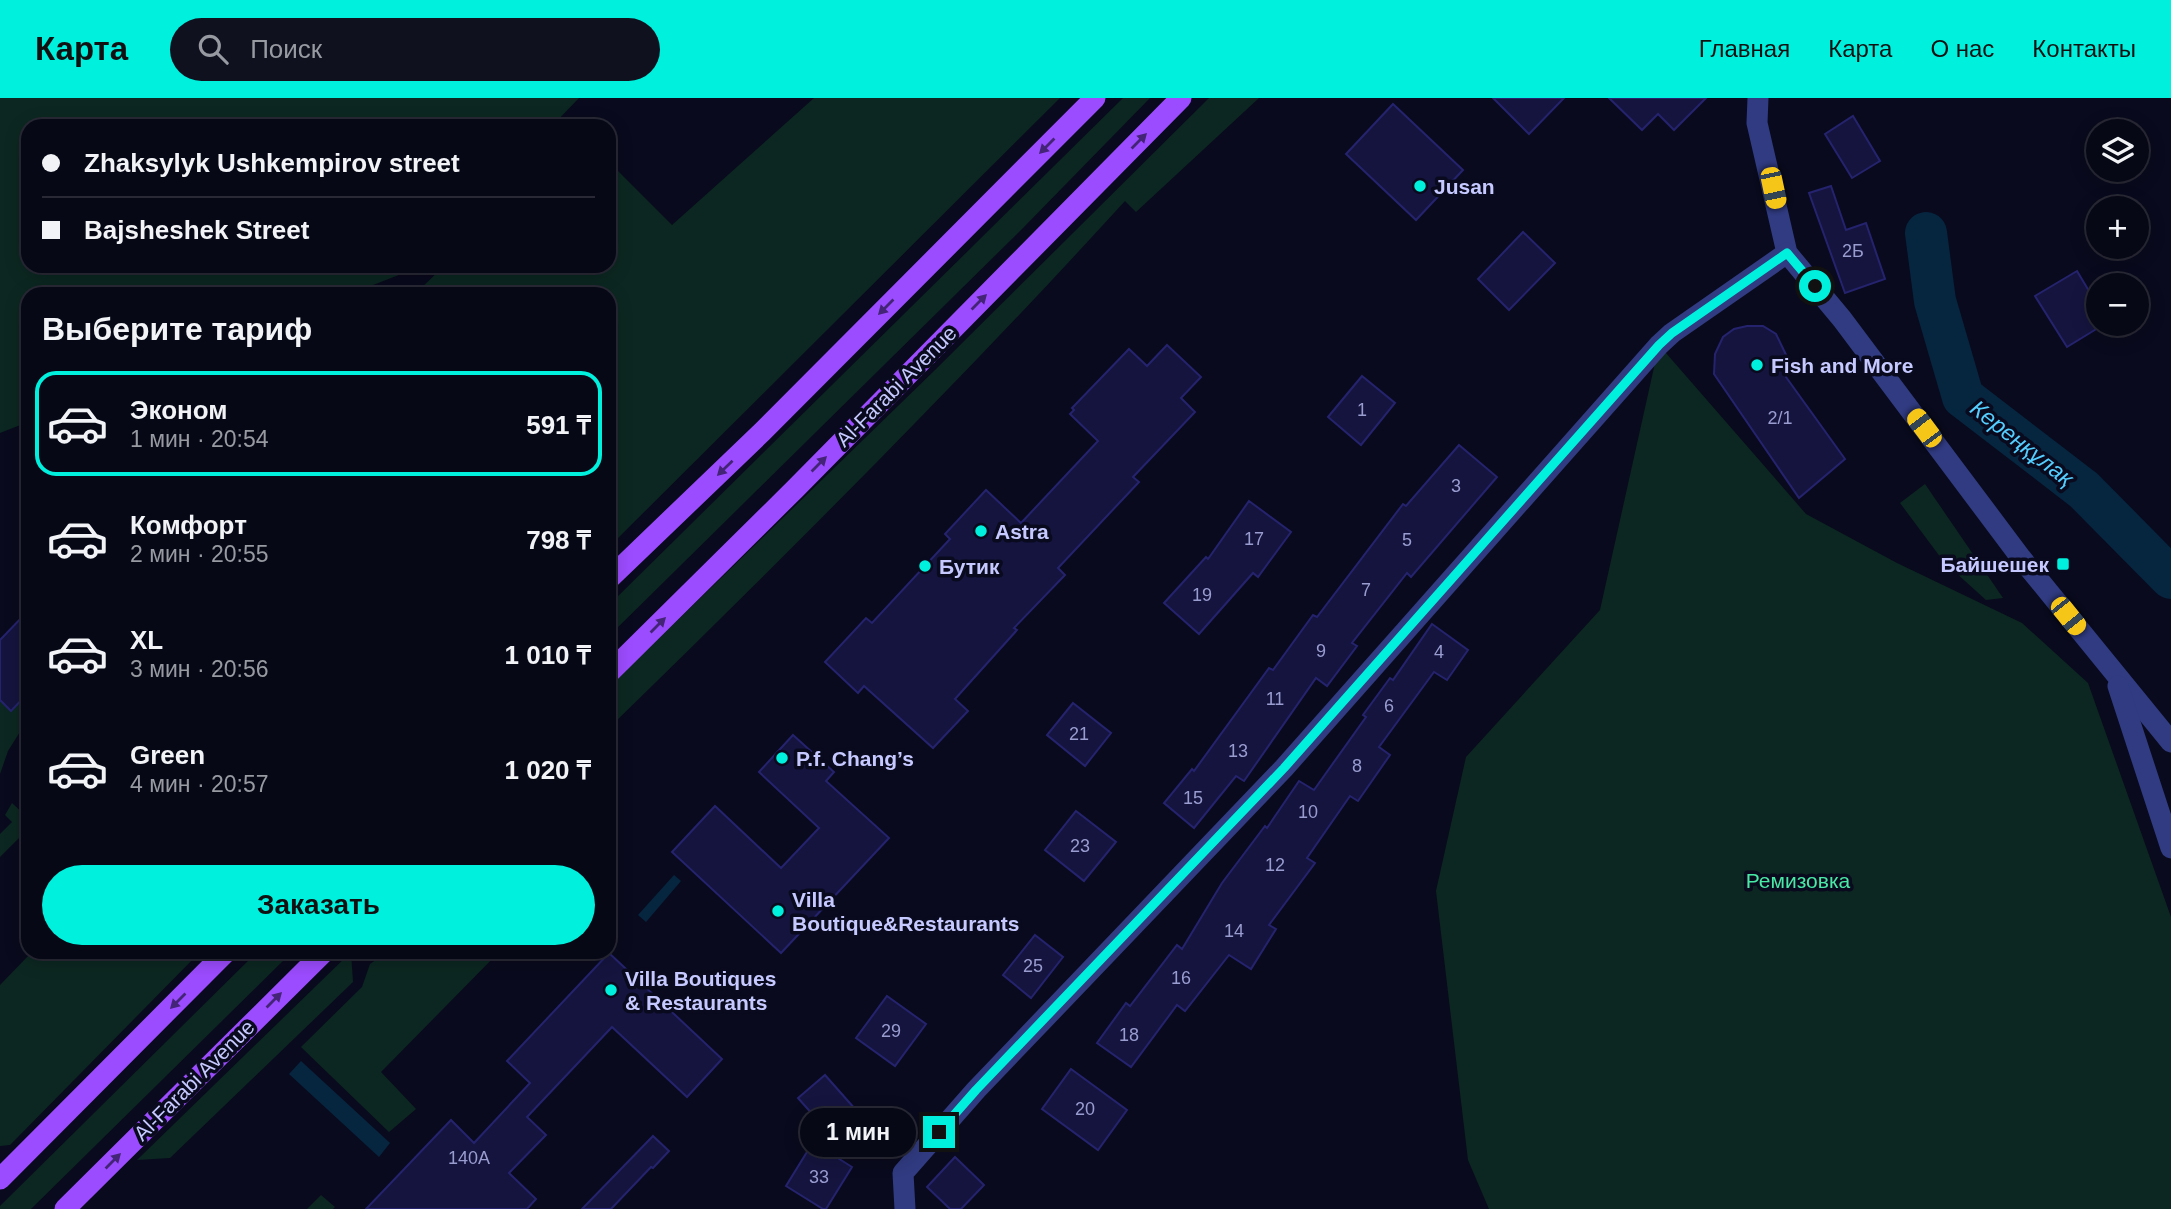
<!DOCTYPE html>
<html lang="ru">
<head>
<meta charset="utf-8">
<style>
	:root { --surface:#070816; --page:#10111f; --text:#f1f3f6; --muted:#989aa1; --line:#282935; --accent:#00f0de }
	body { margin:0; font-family:Arial,sans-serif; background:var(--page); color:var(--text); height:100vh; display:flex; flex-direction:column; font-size:26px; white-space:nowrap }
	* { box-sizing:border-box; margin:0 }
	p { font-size:23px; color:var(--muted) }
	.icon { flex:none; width:38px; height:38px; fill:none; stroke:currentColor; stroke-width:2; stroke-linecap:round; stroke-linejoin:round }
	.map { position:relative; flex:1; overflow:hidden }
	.sheet { position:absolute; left:21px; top:189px; width:595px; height:672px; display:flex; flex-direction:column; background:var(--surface); border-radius:21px; box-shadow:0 4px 18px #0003,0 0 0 2px var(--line) }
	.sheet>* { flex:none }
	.guide { position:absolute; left:21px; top:21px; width:595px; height:154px; border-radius:21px; box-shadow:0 4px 18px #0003,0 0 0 2px var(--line); display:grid; align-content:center; height:154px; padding:0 21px; background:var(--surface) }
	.fabs { position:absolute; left:2086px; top:21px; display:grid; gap:14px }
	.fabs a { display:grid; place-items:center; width:63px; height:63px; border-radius:50%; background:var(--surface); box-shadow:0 4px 18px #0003,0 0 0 2px var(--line); font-size:35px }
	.end { position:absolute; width:32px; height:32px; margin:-16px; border:9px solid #00f0de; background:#111; box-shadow:0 0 0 4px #111 }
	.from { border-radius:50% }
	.bubble { position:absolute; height:49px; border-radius:24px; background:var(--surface); box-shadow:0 4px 18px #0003,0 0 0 2px var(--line); font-size:23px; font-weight:600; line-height:49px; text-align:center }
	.car { position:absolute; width:21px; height:42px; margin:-21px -10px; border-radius:9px; box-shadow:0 0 5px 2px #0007; background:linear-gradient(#f5c518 24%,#345 0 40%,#f5c518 0 76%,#345 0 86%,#f5c518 0) }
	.guide b { display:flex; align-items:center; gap:24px; height:66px; font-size:26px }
	.guide b+b { border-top:2px solid var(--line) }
	.guide i { width:18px; height:18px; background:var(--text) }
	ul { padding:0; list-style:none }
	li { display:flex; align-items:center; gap:21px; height:105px; margin:0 14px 10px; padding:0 7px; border:4px solid transparent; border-radius:21px }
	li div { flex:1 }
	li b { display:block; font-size:26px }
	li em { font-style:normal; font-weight:600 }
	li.active { border-color:var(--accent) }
	li>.icon { width:63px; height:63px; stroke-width:1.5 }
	h2 { padding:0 21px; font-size:32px; line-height:84px }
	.action { display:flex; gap:14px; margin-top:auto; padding:14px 21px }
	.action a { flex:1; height:80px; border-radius:42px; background:var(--accent); color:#111; font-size:28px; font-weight:600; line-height:80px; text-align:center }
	header { display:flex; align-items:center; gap:42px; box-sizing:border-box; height:98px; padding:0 35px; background:var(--accent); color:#111 }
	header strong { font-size:33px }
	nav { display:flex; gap:38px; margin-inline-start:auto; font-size:24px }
	.search { width:490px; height:63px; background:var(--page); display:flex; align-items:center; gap:18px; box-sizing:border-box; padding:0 24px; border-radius:38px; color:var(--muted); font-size:26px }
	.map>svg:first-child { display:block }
	.green { fill:#0c2721 }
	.water { fill:#06253f }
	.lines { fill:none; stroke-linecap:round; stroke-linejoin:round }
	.river { stroke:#06253f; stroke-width:42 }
	.building { fill:#15143f; stroke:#25236e; stroke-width:2 }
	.minor { stroke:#303b81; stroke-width:21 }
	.major { stroke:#9c4cff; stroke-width:21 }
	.oneway { fill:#442477 }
	.route { stroke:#00f0de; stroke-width:9 }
	.poi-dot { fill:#00f0de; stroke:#090a1d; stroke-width:2.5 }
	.labels { text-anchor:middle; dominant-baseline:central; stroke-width:7; stroke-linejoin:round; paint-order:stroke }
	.number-label { font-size:18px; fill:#999ccf }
	.poi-label { font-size:21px; font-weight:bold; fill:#c5c9ff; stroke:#090a1d; text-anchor:start }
	.street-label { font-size:21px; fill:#c5c9ff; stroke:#090a1d }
	.park-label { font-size:21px; fill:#47e9a4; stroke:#090a1d }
	.water-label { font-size:23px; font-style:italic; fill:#53ceff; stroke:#090a1d }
</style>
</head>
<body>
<header>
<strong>Карта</strong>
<div class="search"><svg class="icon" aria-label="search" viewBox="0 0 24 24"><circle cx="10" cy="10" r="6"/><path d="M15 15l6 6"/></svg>Поиск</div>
<nav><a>Главная</a><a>Карта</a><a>О нас</a><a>Контакты</a></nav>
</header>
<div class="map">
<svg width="2171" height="1111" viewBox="0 0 2171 1111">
	<rect width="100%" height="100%" fill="#090a1d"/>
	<g class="green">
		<polygon points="0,0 579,0 552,28 28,28 28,168 414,168 409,173 350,196 28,196 28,324 0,335"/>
		<polygon points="814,0 1060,0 609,449 609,196 415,196 444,168 609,168 609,64 672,127"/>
		<polygon points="1123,0 1150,0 1022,131 609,538 609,507"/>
		<path d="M1209,0H1259L1136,114L1125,103C959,285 785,458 609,630V589L935,272Z"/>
		<polygon points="1659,247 1806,416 1897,465 2022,525 2088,585 2171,819 2171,1111 1489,1111 1468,1062 1436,793 1466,659 1600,512"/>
		<polygon points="1925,386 2003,500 1986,502 1944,464 1900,405"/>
		<polygon points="0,589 28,615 28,621 8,653 0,676"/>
		<polygon points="12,705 28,720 28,744 21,738 0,759 0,736 12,724 5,717"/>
		<polygon points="32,854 200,854 10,1047 0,1048 0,887"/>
		<polygon points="257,854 292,854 31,1111 0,1111 0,1108"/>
		<polygon points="351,854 353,884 170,1060 137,1062"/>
		<polygon points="384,854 499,854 381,974 416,1011 389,1034 301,949 362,889 370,866 383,857"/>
		<polygon points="321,1097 335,1109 333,1111 307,1111"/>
	</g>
	<g class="water">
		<polygon points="674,777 681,783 646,824 638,817"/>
		<polygon points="301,963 390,1045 379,1059 289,976"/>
	</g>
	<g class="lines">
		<polyline class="river" points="1926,135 1935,203 1963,299 2084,392 2171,480"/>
	</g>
	<g class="building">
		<polygon points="1493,0 1564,0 1529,36"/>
		<polygon points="1609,0 1706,0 1674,32 1658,16 1642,32"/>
		<polygon points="1393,6 1463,72 1416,122 1346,56"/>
		<polygon points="1853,18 1880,63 1852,80 1825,36"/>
		<polygon points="1831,88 1846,132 1866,125 1885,181 1845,195 1809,95"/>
		<polygon points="1523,134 1555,165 1509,212 1478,181"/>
		<polygon points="2077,173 2098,208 2098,230 2067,249 2035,198"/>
		<polygon points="1747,228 1763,228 1776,236 1789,263 1786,279 1845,361 1799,400 1714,276 1715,256 1723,239 1734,231"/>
		<polygon points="1167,247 1201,279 1181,300 1195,314 1133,379 1139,384 1058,470 1065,477 1014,530 1017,532 955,601 968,613 933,650 864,588 858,595 825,564 866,520 872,525 950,441 945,436 986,392 1021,425 1098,343 1070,316 1074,312 1072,310 1129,251 1147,268"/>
		<polygon points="1362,278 1395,305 1361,347 1328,319"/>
		<polygon points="1459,347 1497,379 1411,479 1407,475 1352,545 1357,548 1327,588 1316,580 1244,683 1236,678 1194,730 1164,705 1192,671 1194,673 1269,570 1273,572 1313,517 1317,519 1403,406 1406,408"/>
		<polygon points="1249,403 1291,434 1258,479 1253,475 1199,536 1164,505 1206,459 1208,461"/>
		<polygon points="28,513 28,595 11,613 0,602 0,542"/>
		<polygon points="1432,526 1468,552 1447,582 1434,574 1379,649 1390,657 1358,703 1350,698 1307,760 1315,765 1269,827 1276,831 1251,871 1229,857 1185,913 1177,907 1131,969 1097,945 1126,905 1130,908 1177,847 1182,851 1222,785 1265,728 1267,730 1299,683 1314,692 1366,619 1363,617 1390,580 1393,582"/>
		<polygon points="1073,605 1111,635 1085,668 1047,637"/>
		<polygon points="793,637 834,674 826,683 889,740 781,855 672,754 715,708 781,770 819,730 759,674"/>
		<polygon points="1076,713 1116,744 1084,783 1045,752"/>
		<polygon points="1035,837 1063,859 1031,900 1003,877"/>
		<polygon points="609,855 722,961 687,999 612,929 527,1019 546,1037 509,1075 536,1101 527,1111 366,1111 451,1022 474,1045 530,985 507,963"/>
		<polygon points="887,898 926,926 895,968 856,940"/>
		<polygon points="1071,971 1127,1012 1098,1052 1042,1011"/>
		<polygon points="825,977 863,1020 825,1052 852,1069 826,1111 823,1111 786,1088 823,1028 798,1000"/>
		<polygon points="653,1038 669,1053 653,1070 651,1069 611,1111 582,1111"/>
		<polygon points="955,1059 984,1087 961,1111 950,1111 927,1089"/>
	</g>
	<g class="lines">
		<g class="minor">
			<polyline points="1758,0 1757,25 1787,155 1842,221 2021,460 2171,644"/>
			<polyline points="2118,588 2171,750"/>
			<polyline points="905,1111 903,1075 976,992 1284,670 1659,247 1672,235 1787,155"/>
		</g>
		<g class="major">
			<polyline points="609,481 762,334 1095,0"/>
			<polyline points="609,575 795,391 1181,0"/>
			<polyline points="0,1081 226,854"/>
			<polyline points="65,1111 324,854"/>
		</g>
	</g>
	<defs><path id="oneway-solid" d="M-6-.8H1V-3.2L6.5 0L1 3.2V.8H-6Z" transform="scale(1.75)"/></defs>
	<g class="oneway">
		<use href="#oneway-solid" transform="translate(1139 43) rotate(-45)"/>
		<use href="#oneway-solid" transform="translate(1047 48) rotate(135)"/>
		<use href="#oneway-solid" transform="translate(979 204) rotate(-45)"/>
		<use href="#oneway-solid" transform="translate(886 209) rotate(135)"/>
		<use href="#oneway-solid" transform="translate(819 366) rotate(-45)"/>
		<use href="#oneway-solid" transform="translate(725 370) rotate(136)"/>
		<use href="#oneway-solid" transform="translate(658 527) rotate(-45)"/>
		<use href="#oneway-solid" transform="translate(274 902) rotate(-45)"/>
		<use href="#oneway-solid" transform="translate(178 903) rotate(135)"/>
		<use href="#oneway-solid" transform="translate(113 1063) rotate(-45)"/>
	</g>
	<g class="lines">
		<polyline class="route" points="939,1034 976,992 1284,670 1659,247 1672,235 1787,155 1815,188"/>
	</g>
	<g class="poi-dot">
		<circle cx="1420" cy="88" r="7"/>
		<circle cx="1757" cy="267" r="7"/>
		<circle cx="981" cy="433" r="7"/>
		<rect x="2056" y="459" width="14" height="14" rx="3.5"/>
		<circle cx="925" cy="468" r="7"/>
		<circle cx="782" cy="660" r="7"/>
		<circle cx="778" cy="813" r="7"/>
		<circle cx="611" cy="892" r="7"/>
	</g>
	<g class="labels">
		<g class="number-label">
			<text x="1853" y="153">2Б</text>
			<text x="1362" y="312">1</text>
			<text x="1780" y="320">2/1</text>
			<text x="1456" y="388">3</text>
			<text x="1254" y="441">17</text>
			<text x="1407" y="442">5</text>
			<text x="1366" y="492">7</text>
			<text x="1202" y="497">19</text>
			<text x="1321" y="553">9</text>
			<text x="1439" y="554">4</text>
			<text x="1275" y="601">11</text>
			<text x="1389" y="608">6</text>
			<text x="1079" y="636">21</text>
			<text x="1238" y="653">13</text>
			<text x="1357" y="668">8</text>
			<text x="1193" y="700">15</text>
			<text x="1308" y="714">10</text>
			<text x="1080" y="748">23</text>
			<text x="1275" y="767">12</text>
			<text x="1234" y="833">14</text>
			<text x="1033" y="868">25</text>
			<text x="1181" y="880">16</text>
			<text x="891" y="933">29</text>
			<text x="1129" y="937">18</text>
			<text x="1085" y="1011">20</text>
			<text x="469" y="1060">140А</text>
			<text x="819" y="1079">33</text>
		</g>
		<g class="poi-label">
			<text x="1434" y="88">Jusan</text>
			<text x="1771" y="267">Fish and More</text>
			<text x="995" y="433">Astra</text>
			<text x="2049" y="466" text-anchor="end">Байшешек</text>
			<text x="939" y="468">Бутик</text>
			<text x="796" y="660">P.f. Chang’s</text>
			<text x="792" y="801">Villa<tspan x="792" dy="24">Boutique&amp;Restaurants</tspan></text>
			<text x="625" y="880">Villa Boutiques<tspan x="625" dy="24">&amp; Restaurants</tspan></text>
		</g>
		<g class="street-label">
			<text transform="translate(896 288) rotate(-45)">Al-Farabi Avenue</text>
			<text transform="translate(194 982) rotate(-45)">Al-Farabi Avenue</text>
		</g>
		<g class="park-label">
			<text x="1798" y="782">Ремизовка</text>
		</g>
		<g class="water-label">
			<text transform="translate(2022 345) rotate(38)">Кереңқұлақ</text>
		</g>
	</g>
</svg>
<div class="fabs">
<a><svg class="icon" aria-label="layers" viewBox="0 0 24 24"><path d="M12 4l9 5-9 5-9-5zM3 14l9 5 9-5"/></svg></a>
<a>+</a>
<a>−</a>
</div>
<i class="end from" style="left:1815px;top:188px"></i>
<i class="end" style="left:939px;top:1034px"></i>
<div class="bubble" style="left:800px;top:1010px;width:116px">1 мин</div>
<i class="car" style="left:1773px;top:90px;rotate:168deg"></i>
<i class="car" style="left:1924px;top:330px;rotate:323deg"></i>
<i class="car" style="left:2068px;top:518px;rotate:141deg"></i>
<div class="guide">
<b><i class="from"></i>Zhaksylyk Ushkempirov street</b>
<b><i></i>Bajsheshek Street</b>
</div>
<section class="sheet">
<h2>Выберите тариф</h2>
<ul>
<li class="active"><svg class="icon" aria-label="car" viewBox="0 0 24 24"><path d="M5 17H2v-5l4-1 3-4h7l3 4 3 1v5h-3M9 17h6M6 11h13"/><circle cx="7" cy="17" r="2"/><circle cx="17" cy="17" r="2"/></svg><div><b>Эконом</b><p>1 мин · 20:54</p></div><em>591 ₸</em></li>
<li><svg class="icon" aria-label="car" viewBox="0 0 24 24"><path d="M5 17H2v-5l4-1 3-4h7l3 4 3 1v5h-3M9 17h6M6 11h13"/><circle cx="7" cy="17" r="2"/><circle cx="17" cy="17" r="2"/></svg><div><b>Комфорт</b><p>2 мин · 20:55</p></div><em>798 ₸</em></li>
<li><svg class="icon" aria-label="car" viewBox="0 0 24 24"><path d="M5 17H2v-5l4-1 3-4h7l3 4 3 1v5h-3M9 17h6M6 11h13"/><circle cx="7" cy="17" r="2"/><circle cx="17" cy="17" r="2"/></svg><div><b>XL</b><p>3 мин · 20:56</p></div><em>1 010 ₸</em></li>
<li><svg class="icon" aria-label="car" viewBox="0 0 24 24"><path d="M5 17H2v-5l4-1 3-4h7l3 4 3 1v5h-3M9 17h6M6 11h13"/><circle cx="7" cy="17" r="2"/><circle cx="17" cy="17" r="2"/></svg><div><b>Green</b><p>4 мин · 20:57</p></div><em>1 020 ₸</em></li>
</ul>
<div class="action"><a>Заказать</a></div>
</section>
</div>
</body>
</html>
